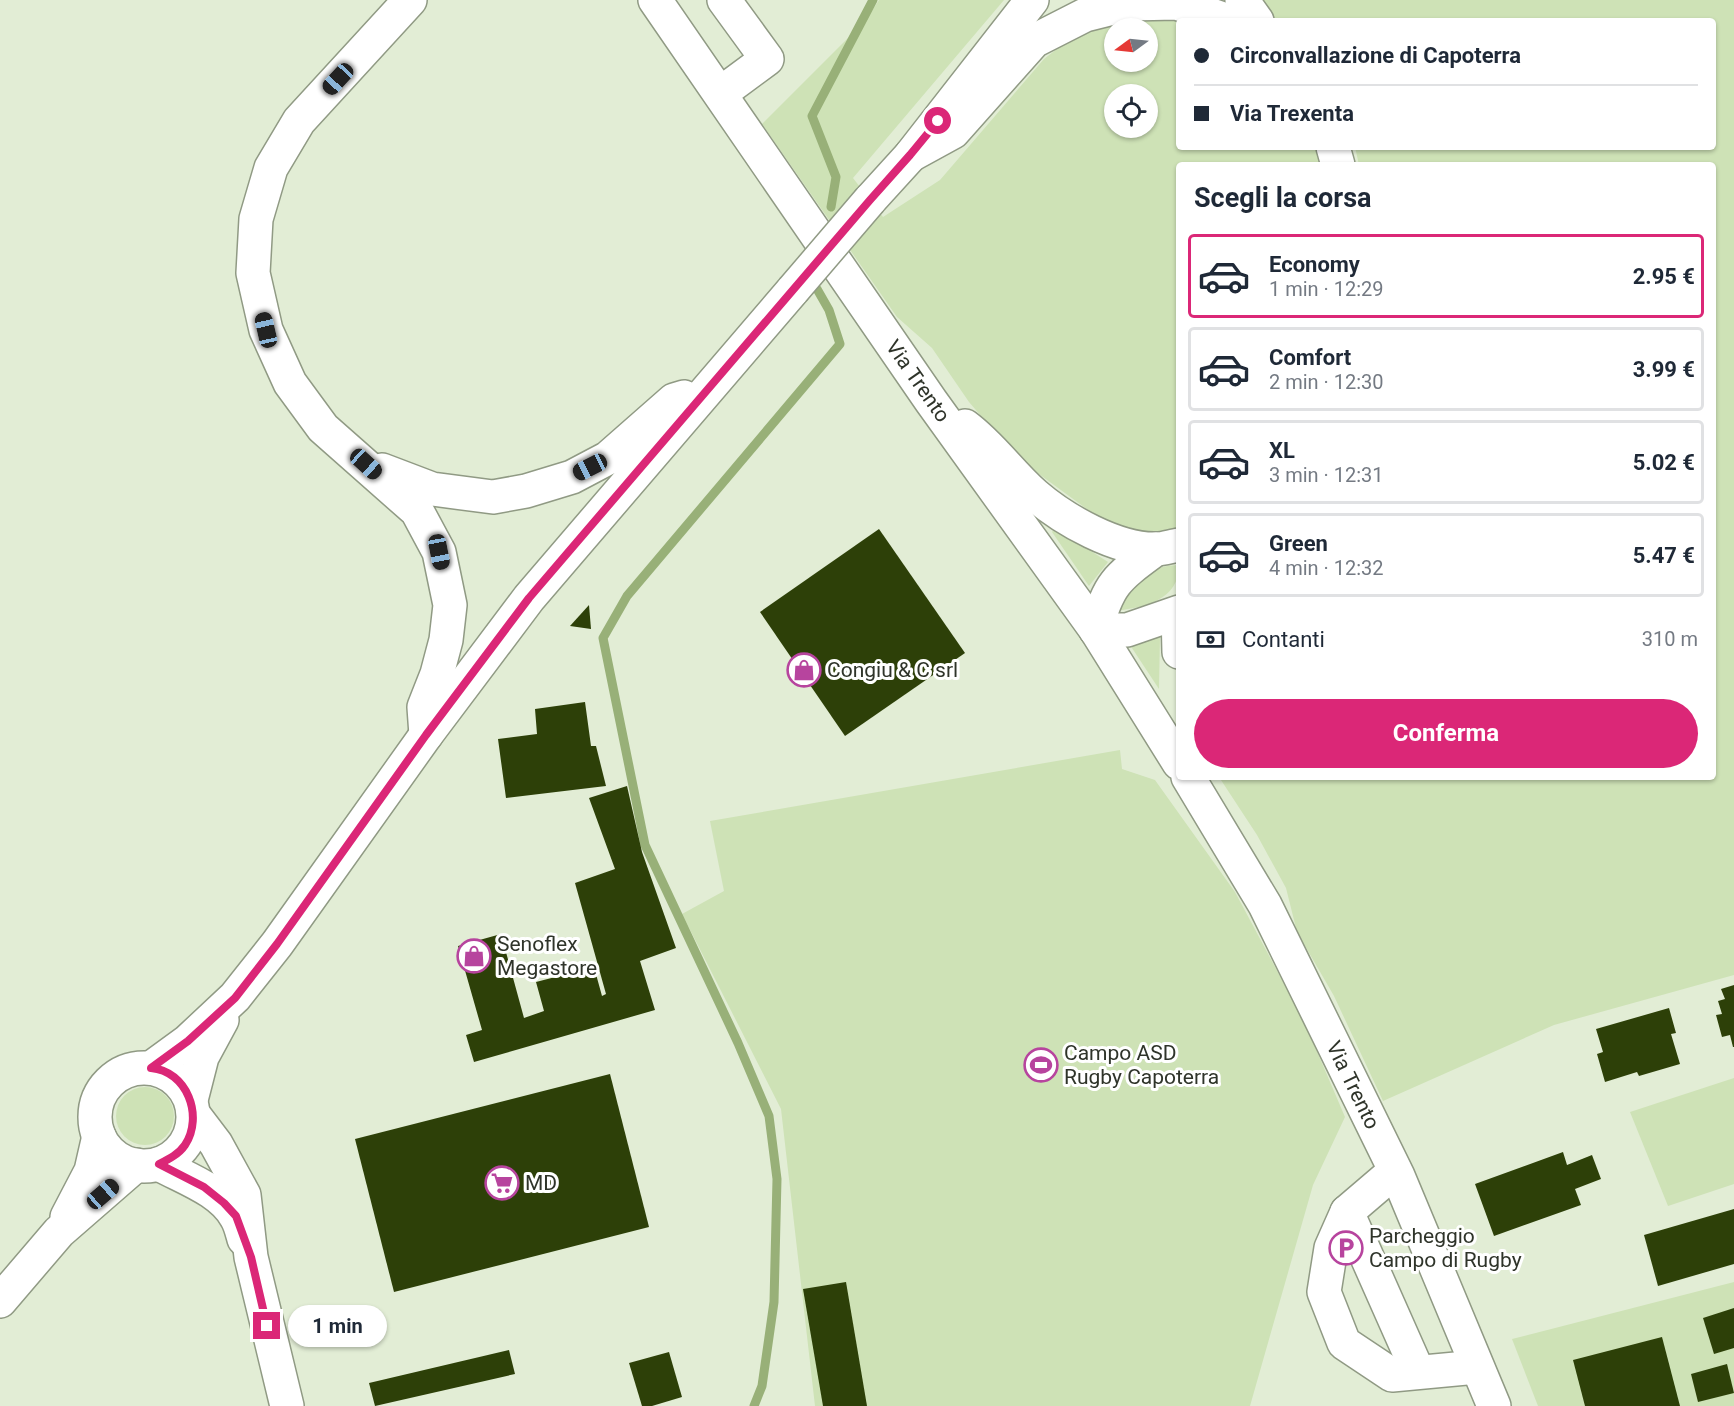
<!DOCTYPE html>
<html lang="it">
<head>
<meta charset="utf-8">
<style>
	:root { --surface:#fff; --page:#f6f6f7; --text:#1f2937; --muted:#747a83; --line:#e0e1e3; --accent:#db2777 }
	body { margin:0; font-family:Roboto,sans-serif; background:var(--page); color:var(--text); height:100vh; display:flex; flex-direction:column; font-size:22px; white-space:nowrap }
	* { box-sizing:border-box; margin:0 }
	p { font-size:20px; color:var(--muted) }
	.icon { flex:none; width:33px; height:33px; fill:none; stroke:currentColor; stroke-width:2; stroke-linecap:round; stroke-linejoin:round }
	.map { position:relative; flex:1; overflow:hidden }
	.side { position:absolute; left:1176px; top:162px; width:540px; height:618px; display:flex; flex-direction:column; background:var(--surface); border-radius:6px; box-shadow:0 2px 4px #0004 }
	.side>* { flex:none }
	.guide { position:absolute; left:1176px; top:18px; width:540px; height:132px; border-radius:6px; box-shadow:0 2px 4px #0004; display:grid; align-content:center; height:132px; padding:0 18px; background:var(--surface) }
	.needle { width:39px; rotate:255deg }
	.controls { position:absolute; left:1104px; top:18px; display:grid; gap:12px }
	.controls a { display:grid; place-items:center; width:54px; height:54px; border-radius:50%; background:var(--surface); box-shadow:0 2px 4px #0004; font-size:30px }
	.end { position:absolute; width:27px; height:27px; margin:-14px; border:8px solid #db2777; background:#fff; box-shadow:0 0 0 3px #fff }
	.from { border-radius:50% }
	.bubble { position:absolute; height:42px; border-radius:21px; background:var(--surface); box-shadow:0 2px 4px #0004; font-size:20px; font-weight:700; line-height:42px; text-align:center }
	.car { position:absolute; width:18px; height:36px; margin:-18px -9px; border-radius:8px; box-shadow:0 0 4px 2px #0007; background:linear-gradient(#222 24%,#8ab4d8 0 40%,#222 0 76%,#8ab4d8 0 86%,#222 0) }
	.guide b { display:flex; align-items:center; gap:21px; height:57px; font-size:22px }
	.guide b+b { border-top:2px solid var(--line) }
	.guide i { width:15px; height:15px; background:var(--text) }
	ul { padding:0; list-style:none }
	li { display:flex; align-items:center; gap:18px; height:84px; margin:0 12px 9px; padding:0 6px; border:3px solid var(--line); border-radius:6px }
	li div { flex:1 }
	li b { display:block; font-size:22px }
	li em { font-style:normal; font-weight:700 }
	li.on { border-color:var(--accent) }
	li>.icon { width:54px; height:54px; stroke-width:1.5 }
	h2 { padding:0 18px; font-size:27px; line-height:72px }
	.pay { display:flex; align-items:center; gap:15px; height:66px; padding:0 18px; font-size:22px }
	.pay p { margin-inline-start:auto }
	.button { display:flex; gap:12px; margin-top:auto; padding:12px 18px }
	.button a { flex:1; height:69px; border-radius:36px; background:var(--accent); color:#fff; font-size:24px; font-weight:700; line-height:69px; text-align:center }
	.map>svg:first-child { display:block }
	.green { fill:#cee2b6; fill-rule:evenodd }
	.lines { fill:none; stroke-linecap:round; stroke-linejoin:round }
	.stream { stroke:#98b078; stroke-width:9 }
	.building { fill:#2d4008 }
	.minor-casing { stroke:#909a84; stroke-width:36 }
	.minor { stroke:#fff; stroke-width:33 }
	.minor-bridge-casing { stroke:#909a84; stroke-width:36; stroke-linecap:butt }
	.minor-bridge { stroke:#fff; stroke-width:33 }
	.route { stroke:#db2777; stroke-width:8 }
	.labels { text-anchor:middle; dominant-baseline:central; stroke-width:6; stroke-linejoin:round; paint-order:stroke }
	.street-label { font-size:21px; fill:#2f342a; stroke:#fff }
	.poi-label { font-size:21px; fill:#2f342a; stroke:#fff; text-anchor:start }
</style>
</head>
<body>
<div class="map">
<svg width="1734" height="1406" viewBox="0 0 1734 1406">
	<rect width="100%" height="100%" fill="#e2edd5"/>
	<g class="green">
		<path d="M879,0H1004L853,178L883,217L940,180L1044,59L1080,31L1128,15H1173L1179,21V147H1316L1321,165H1179V531L1156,535L1117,531L1017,458L969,402L932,348L897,317L762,124L866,20ZM1114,28H1148V62H1114ZM1114,94H1148V128H1114Z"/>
		<polygon points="1258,0 1734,0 1734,975 1554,1025 1383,1101 1334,996 1297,932 1286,888 1257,835 1219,777 1713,777 1713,165 1359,165 1355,147 1713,147 1713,21 1277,21"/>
		<polygon points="1055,528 1108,562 1089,586 1052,532"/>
		<path d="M1179,565C1179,601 1144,607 1116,611C1135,581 1140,567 1179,565Z"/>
		<polygon points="1160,636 1159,689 1128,642"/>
		<polygon points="1120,750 1122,769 1155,780 1235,892 1304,1021 1345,1117 1313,1185 1250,1406 815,1406 781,1109 682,914 724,891 710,821"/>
		<polygon points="1734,1078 1734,1184 1668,1206 1630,1112"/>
		<circle cx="145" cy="1116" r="29"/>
		<polygon points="1734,1282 1734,1406 1538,1406 1512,1339"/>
	</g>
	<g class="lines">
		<g class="stream">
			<polyline points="831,207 836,177 812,116 873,0"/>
			<polyline points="754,1406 762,1386 774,1302 777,1179 769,1116 738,1043 645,845 603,638 627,596 840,344 829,310 817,289"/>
		</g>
	</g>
	<g class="building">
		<polygon points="879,529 965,653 845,736 760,612"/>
		<polygon points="589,605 591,629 570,626"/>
		<polygon points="585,702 591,746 596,746 606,786 506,798 498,739 537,734 535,709"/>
		<polygon points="627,786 642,852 676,948 640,961 655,1010 474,1062 466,1035 482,1030 458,946 501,934 524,1018 544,1011 536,982 594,967 602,996 606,994 575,883 615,869 589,798"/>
		<polygon points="1734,985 1734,1047 1733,1047 1730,1035 1722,1037 1716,1015 1722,1014 1718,1001 1725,999 1721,989"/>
		<polygon points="1669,1008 1676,1033 1671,1034 1680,1064 1639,1076 1637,1072 1605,1082 1597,1054 1603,1052 1596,1029"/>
		<polygon points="610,1074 649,1227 394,1292 355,1139"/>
		<polygon points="1563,1152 1567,1165 1592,1155 1601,1179 1575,1189 1581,1205 1494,1236 1475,1184"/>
		<polygon points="1734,1209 1734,1264 1658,1286 1644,1235"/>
		<polygon points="846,1282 867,1406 823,1406 803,1289"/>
		<polygon points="1734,1308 1734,1348 1714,1354 1703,1318"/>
		<polygon points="1662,1337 1680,1406 1585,1406 1573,1360"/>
		<polygon points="509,1350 515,1374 375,1406 369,1383"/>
		<polygon points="669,1352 682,1397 652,1406 642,1406 629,1363"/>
		<polygon points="1727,1364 1734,1393 1698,1402 1691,1374"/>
	</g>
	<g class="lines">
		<defs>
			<g id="minor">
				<polyline points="410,0 299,121 271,168 256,219 253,273 266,330 290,383 323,428 417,511 439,552 450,605 446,640 437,674 424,707 426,735"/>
				<polyline points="655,0 931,401 1096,630 1179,763"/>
				<polyline points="1242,0 1257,21"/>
				<polyline points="721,93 767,59 724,0"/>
				<polyline points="1333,147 1338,165"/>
				<polyline points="911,155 953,132 1034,41 1085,15 1129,4 1176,3 1229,21"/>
				<polyline points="870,200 911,155 1032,0"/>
				<path d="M965,426C992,446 1010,473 1035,495C1064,520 1117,550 1156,549C1163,549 1172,546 1179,545"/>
				<polyline points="382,470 432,489 493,497 526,491 572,477 608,458 674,400 684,397"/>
				<polyline points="1178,613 1179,652"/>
				<path d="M1096,630C1108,583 1118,577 1156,549"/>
				<polyline points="1096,630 1127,630 1179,612"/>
				<polyline points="1188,777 1265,905 1398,1176 1494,1406"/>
				<circle cx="144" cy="1117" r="49"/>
				<polyline points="151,1068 188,1041 235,997 277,944 426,735 529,598 793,290"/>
				<polyline points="191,1100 202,1057 222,1020"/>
				<polyline points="194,1115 216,1144 244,1195 251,1257 287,1406"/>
				<path d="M159,1164C184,1178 221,1190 236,1217C240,1223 242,1232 244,1239"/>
				<polyline points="1395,1171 1347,1212 1331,1248 1324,1292 1344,1343 1392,1375 1477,1367"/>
				<polyline points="1347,1212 1418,1372"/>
				<polyline points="67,1217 91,1171 99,1136"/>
				<polyline points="0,1301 59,1232 136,1165"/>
			</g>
		</defs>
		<use href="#minor" class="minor-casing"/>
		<use href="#minor" class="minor"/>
		<defs>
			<polyline id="minor-bridge" points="793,290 870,200"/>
		</defs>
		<use href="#minor-bridge" class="minor-bridge-casing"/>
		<use href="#minor-bridge" class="minor-bridge"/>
	</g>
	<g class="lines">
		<path class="route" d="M267,1326L251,1257L236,1216L224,1203L204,1187L159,1164C169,1159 179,1154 185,1145C204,1116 187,1071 151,1068L188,1041L235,998L277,944L426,735L529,598L870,200L910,155L938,121"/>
	</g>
	<defs>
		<symbol id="shop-ring" viewBox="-11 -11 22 22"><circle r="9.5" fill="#fff" stroke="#b7449e" stroke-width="1.5"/><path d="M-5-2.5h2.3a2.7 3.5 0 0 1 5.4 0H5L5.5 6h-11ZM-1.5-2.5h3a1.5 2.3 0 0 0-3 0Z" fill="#b7449e"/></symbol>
		<symbol id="stadium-ring" viewBox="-11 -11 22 22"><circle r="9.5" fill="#fff" stroke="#b7449e" stroke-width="1.5"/><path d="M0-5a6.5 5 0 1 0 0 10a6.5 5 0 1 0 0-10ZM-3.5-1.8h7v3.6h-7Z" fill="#b7449e"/></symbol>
		<symbol id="supermarket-ring" viewBox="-11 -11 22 22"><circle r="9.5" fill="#fff" stroke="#b7449e" stroke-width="1.5"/><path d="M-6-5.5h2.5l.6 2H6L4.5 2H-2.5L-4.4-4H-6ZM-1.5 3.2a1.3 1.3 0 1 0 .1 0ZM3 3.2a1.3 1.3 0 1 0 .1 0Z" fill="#b7449e"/></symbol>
		<symbol id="parking-ring" viewBox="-11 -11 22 22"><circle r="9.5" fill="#fff" stroke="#b7449e" stroke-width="1.5"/><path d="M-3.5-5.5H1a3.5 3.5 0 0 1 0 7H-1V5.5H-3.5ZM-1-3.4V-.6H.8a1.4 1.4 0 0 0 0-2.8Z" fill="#b7449e"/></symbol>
	</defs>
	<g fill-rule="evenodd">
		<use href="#shop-ring" x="785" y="651" width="38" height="38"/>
		<use href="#shop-ring" x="455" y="937" width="38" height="38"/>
		<use href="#stadium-ring" x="1022" y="1046" width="38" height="38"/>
		<use href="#supermarket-ring" x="483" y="1164" width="38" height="38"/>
		<use href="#parking-ring" x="1327" y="1229" width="38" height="38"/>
	</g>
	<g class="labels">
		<g class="street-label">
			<text transform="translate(918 381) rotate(55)">Via Trento</text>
			<text transform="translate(1353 1085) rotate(64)">Via Trento</text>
		</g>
		<g class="poi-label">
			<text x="827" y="670">Congiu &amp; C srl</text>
			<text x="497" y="944">Senoflex<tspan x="497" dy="24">Megastore</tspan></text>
			<text x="1064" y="1053">Campo ASD<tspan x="1064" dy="24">Rugby Capoterra</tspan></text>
			<text x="525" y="1183">MD</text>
			<text x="1369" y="1236">Parcheggio<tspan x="1369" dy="24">Campo di Rugby</tspan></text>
		</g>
	</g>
</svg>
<div class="controls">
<a><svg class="needle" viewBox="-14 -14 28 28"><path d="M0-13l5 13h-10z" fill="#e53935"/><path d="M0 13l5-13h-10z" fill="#747a83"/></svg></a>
<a><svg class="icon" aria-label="locate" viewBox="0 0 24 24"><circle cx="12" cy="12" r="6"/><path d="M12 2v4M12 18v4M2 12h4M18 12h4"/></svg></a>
</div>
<i class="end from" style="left:938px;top:121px"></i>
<i class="end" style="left:267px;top:1326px"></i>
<div class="bubble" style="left:288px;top:1305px;width:99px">1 min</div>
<i class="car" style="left:338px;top:79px;rotate:223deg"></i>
<i class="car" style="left:266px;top:330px;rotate:347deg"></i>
<i class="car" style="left:366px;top:464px;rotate:132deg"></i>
<i class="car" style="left:590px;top:467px;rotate:243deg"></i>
<i class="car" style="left:439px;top:552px;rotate:169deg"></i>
<i class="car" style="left:103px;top:1194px;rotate:49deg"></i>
<div class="guide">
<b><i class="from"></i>Circonvallazione di Capoterra</b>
<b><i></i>Via Trexenta</b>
</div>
<section class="side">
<h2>Scegli la corsa</h2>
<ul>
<li class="on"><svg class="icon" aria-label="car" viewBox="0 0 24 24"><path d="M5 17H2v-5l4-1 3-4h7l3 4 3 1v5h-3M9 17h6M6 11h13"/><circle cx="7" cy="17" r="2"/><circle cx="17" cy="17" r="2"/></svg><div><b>Economy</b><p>1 min · 12:29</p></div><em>2.95 €</em></li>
<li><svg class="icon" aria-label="car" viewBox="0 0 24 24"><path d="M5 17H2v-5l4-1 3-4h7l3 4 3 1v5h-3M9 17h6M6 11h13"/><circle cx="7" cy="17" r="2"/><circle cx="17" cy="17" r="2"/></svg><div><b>Comfort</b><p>2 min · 12:30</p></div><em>3.99 €</em></li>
<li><svg class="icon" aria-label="car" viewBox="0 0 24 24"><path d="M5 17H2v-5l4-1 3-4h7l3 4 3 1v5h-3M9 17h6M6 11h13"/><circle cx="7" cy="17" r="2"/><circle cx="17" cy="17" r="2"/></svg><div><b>XL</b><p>3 min · 12:31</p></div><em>5.02 €</em></li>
<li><svg class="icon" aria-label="car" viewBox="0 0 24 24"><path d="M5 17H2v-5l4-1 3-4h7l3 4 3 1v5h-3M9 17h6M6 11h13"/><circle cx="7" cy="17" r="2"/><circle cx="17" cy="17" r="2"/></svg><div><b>Green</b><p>4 min · 12:32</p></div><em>5.47 €</em></li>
</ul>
<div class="pay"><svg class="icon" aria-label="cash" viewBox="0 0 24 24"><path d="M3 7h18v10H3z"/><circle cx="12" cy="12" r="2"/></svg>Contanti<p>310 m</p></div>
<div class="button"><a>Conferma</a></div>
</section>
</div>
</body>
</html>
